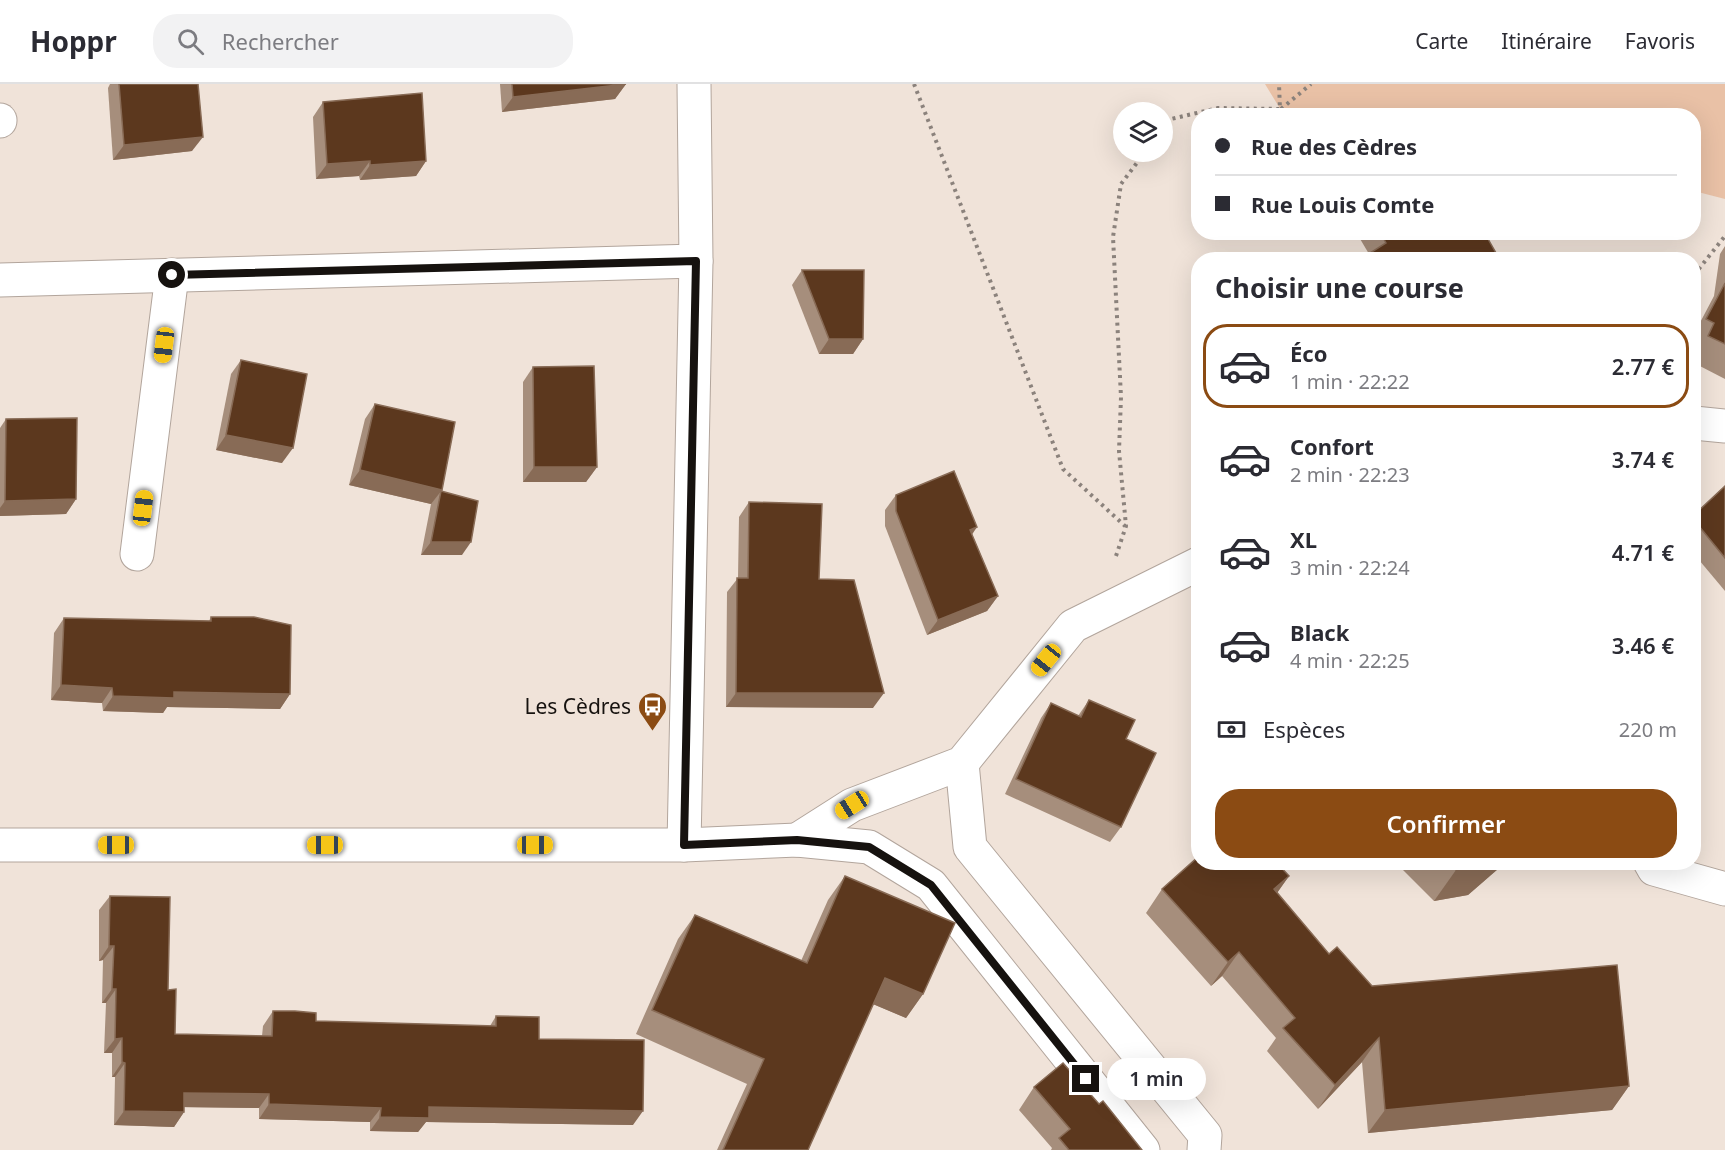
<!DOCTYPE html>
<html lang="fr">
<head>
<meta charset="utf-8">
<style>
	:root { --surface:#fff; --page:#f2f2f3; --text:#2b2b33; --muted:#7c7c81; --line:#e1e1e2; --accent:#8b4b13 }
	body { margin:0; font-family:"Noto Sans",sans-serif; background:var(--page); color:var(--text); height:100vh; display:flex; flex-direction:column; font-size:22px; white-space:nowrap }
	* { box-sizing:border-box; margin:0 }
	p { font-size:20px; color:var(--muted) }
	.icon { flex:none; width:33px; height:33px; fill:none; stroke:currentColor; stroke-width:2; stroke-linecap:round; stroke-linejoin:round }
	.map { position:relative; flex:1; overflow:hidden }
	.sheet { position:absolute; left:1191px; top:168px; width:510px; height:618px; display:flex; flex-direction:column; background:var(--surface); border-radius:24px; box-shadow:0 6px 24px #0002 }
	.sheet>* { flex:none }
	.banner { position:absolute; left:1191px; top:24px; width:510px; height:132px; border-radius:24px; box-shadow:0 6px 24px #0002; display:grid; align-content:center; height:132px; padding:0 24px; background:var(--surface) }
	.tools { position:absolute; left:1113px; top:18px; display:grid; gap:12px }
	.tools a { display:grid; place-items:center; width:60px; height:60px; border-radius:50%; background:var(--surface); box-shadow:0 6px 24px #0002; font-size:30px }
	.end { position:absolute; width:27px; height:27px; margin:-14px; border:8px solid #16120f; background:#fff; box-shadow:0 0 0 3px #fff }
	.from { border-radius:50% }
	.bubble { position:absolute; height:42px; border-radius:21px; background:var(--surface); box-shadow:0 6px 24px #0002; font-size:20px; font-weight:600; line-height:42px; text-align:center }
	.car { position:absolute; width:18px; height:36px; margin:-18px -9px; border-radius:8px; box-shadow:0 0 4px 2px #0007; background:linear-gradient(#f5c518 24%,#345 0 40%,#f5c518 0 76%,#345 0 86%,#f5c518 0) }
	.banner b { display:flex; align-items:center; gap:21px; height:57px; font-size:22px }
	.banner b+b { border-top:2px solid var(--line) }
	.banner i { width:15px; height:15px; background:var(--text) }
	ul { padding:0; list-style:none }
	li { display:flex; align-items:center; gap:18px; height:84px; margin:0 12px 9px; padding:0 12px; border:3px solid transparent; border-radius:24px }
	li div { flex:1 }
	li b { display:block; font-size:22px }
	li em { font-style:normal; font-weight:600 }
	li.active { border-color:var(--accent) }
	li>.icon { width:54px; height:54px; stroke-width:1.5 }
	h2 { padding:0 24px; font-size:27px; line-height:72px }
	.pay { display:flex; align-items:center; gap:15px; height:66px; padding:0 24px; font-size:22px }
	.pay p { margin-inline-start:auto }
	.primary-button { display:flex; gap:12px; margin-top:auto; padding:12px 24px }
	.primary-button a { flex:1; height:69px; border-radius:24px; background:var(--accent); color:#fff; font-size:24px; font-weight:600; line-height:69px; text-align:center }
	header { display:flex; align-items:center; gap:36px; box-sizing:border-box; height:84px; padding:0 30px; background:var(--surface); border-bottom:2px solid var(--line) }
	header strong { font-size:28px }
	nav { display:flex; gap:33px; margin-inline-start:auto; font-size:21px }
	.search { width:420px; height:54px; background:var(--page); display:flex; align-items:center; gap:15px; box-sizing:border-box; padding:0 21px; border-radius:24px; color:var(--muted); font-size:22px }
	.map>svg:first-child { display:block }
	.green { fill:#e9c1a6 }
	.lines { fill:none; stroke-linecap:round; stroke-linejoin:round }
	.street-casing { stroke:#b2a59c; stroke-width:35 }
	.secondary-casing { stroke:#b2a59c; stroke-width:35 }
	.path { stroke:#8b827c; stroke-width:4; stroke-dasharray:3 4.5; stroke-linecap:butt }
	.street { stroke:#fff; stroke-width:33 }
	.secondary { stroke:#fff; stroke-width:33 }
	.wall { fill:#a68e7c }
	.shaded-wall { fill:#886b56 }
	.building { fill:#5c381e; stroke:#886b56; stroke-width:1.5 }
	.route { stroke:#16120f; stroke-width:8 }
	.labels { text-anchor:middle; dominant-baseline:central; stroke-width:6; stroke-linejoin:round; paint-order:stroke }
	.poi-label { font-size:21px; fill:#16120f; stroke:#f0e3d9; text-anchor:end }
</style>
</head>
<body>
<header>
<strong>Hoppr</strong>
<div class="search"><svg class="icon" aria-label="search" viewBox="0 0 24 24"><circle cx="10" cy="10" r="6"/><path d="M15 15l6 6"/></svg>Rechercher</div>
<nav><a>Carte</a><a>Itinéraire</a><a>Favoris</a></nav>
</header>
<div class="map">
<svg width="1725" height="1066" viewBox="0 0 1725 1066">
	<rect width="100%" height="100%" fill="#f0e3d9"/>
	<polygon class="green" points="1265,0 1725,0 1725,115 1694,107 1694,32 1284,31"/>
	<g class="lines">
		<defs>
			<g id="street">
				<polyline points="0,36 0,37"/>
				<polyline points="0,196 696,177"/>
				<polyline points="1694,339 1725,342"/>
				<polyline points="137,470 172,191"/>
				<polyline points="962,679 970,763 1205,1051 1204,1066"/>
				<polyline points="797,756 852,721 962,679 1073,542 1198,480"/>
				<polyline points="684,761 696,177 694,0"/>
				<polyline points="1650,778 1654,785 1725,805"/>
			</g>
			<polyline id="secondary" points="0,761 684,761 797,756 869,763 931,801 1143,1066"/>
		</defs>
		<use href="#street" class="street-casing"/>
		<use href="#secondary" class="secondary-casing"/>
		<g class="path">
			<polyline points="914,0 1063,385 1125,442"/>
			<polyline points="1281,25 1311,0"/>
			<polyline points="1162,45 1171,35 1218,24 1280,25 1279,0"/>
			<polyline points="1694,191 1725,152"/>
			<polyline points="1116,472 1126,442 1119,367 1121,313 1113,153 1121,100 1145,68"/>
		</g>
		<use href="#street" class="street"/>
		<use href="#secondary" class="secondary"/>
	</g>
	<g class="wall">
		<polygon points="110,0 198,0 192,67 113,76 108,4"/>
		<polygon points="500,0 626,0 615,15 502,28"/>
		<polygon points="323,18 426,77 416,92 360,96 359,92 316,95 313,33"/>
		<polygon points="1356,148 1484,148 1369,170"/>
		<polygon points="1725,162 1725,295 1694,279 1694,270 1696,265 1694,263 1694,250 1714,212 1720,170"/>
		<polygon points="802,186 863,255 853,270 819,270 792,201"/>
		<polygon points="241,276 282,379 216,366 231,290"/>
		<polygon points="533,283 597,383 586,398 523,398 523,298"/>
		<polygon points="375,320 441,407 462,471 421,471 431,420 349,401 365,335"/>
		<polygon points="6,335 76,415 66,430 0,432 0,344"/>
		<polygon points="1725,402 1725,507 1694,470 1694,431"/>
		<polygon points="896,411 972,450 998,512 987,527 927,551 885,442 885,426"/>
		<polygon points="749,418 819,495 873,624 726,623 727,508 738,494 739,433"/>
		<polygon points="211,533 290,610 280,625 167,623 163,629 103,627 102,619 51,616 54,549 64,534 209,537"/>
		<polygon points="1089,616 1126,655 1121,743 1110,758 1005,710 1041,634 1051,619 1078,632"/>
		<polygon points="1395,778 1506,778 1468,811 1434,817"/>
		<polygon points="845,792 923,910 906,934 873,920 808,1066 717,1066 747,1000 636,950 678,855 695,831 801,877 828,816"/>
		<polygon points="1289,792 1277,809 1329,870 1372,902 1629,1002 1612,1026 1368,1049 1362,978 1318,1025 1267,967 1276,954 1222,892 1211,902 1146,829 1162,805"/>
		<polygon points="110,812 168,906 175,950 262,952 263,942 273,927 316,937 490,942 496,932 539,955 633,1041 426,1038 418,1048 370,1047 370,1038 259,1035 259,1024 184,1023 184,1028 174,1043 114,1041 115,993 112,993 112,969 104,969 106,919 102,919 103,876 99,877 99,826"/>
		<polygon points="1034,1003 1099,1020 1142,1066 1051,1066 1052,1064 1019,1026"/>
	</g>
	<g class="shaded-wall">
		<polygon points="626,0 615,15 502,28 513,13"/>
		<polygon points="203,53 192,67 113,76 124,61"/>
		<polygon points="370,77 359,92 316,95 327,80"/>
		<polygon points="426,77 416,92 360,96 370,81"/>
		<polygon points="829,255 863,255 853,270 819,270"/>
		<polygon points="226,351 293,364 282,379 216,366"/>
		<polygon points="534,383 597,383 586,398 523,398"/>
		<polygon points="360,386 442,406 431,420 349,401"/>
		<polygon points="76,415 66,430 0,432 0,424 5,417"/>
		<polygon points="977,443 967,458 970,446"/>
		<polygon points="431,458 471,458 462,471 421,471"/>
		<polygon points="998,512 987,527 927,551 938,536"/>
		<polygon points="61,601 112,604 102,619 51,616"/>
		<polygon points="174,608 290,610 280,625 167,623 163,629 103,627 113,612"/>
		<polygon points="736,609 884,609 873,624 726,623"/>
		<polygon points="1492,778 1506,778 1468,811 1434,817 1456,786"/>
		<polygon points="1289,792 1272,816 1274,805"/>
		<polygon points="109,862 114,862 103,876 99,877"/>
		<polygon points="1239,868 1222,892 1211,902 1228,878"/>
		<polygon points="885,894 923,910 906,934 868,918"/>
		<polygon points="112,905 116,905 106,919 102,919"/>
		<polygon points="122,954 112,969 104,969 115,955"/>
		<polygon points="1379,954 1362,978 1318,1025 1335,1001"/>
		<polygon points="122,978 125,979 115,993 112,993"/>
		<polygon points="1629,1002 1612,1026 1368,1049 1385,1026"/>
		<polygon points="184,1009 269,1010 259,1024 174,1023"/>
		<polygon points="269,1020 381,1024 370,1038 259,1035"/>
		<polygon points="429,1023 643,1027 633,1041 426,1038 418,1048 370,1047 380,1033"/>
		<polygon points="124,1027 184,1028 174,1043 114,1041"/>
	</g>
	<g class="building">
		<polygon points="119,0 198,0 203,53 124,61"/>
		<polygon points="512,0 626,0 513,13"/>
		<polygon points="422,9 426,77 370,81 370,77 327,80 323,18"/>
		<polygon points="1380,148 1484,148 1500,176 1359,176 1386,159"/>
		<polygon points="802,186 864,186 863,255 829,255"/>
		<polygon points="1725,199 1725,260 1708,252 1714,239 1706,235"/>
		<polygon points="241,276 307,290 293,364 226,351"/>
		<polygon points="594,282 597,383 534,383 533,283"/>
		<polygon points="375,320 455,338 442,406 360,386"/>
		<polygon points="77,334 76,415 5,417 6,335"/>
		<polygon points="954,387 977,443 970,446 998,512 938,536 896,427 896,411"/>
		<polygon points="1725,402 1725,474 1694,436 1694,431"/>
		<polygon points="441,407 478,417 471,458 431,458"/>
		<polygon points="749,418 822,420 819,495 854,496 884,609 736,609 737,494 748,494"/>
		<polygon points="211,533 254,533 291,541 290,610 174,608 174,614 113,612 112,604 61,601 64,534 211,537"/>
		<polygon points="1089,616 1135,636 1126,655 1156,669 1121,743 1016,695 1051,619 1081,633"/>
		<polygon points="1198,773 1198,778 1276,778 1289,792 1274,805 1329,870 1337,863 1372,902 1617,881 1629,1002 1385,1026 1379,954 1335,1001 1283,944 1295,934 1239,868 1228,878 1162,805"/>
		<polygon points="1448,778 1492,778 1490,780 1456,786"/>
		<polygon points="845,792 955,839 923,910 885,894 808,1066 723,1066 764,975 652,926 695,831 807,879"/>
		<polygon points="110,812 170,813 168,906 176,905 175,950 272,952 273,927 295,927 316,929 316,937 496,942 496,932 539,933 539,955 644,956 643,1027 429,1023 429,1034 380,1033 381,1024 269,1020 269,1010 184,1009 184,1028 124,1027 125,979 122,978 122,954 115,955 116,905 112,905 114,862 109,862"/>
		<polygon points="1063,979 1099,1020 1103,1017 1142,1066 1069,1066 1059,1054 1070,1045 1034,1003"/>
	</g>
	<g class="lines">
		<polyline class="route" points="172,191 696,177 684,761 797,756 869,763 931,801 1086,995"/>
	</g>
	<defs>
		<symbol id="bus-pin" viewBox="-11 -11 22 30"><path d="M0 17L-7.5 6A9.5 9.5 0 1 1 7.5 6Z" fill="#8b4b13" stroke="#f0e3d9"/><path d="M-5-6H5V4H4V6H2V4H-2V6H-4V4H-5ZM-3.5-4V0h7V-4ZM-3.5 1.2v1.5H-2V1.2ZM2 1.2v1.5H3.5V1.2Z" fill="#fff"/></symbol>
	</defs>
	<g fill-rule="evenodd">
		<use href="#bus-pin" x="636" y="606" width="33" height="45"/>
	</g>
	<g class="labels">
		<g class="poi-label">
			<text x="631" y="622">Les Cèdres</text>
		</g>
	</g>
</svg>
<div class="tools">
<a><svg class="icon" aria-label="layers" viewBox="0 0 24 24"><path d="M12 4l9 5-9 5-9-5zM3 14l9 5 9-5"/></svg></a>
</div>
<i class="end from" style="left:172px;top:191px"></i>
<i class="end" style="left:1086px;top:995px"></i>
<div class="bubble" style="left:1107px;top:974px;width:99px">1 min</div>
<i class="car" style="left:164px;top:261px;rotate:187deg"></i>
<i class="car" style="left:143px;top:424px;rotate:7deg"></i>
<i class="car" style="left:1046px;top:576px;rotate:219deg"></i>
<i class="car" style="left:852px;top:721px;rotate:238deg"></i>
<i class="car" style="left:116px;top:761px;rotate:270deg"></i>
<i class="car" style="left:325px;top:761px;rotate:270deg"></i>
<i class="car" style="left:535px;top:761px;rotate:90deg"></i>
<div class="banner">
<b><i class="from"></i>Rue des Cèdres</b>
<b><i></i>Rue Louis Comte</b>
</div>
<section class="sheet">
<h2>Choisir une course</h2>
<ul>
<li class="active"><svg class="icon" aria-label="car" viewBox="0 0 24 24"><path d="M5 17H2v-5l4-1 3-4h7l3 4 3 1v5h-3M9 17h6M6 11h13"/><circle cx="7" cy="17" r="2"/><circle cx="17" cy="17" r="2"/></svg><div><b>Éco</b><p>1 min · 22:22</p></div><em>2.77 €</em></li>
<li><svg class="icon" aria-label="car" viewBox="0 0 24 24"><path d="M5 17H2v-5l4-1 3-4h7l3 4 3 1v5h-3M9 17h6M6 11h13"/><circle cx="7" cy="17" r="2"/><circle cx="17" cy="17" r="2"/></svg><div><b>Confort</b><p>2 min · 22:23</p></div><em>3.74 €</em></li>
<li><svg class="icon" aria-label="car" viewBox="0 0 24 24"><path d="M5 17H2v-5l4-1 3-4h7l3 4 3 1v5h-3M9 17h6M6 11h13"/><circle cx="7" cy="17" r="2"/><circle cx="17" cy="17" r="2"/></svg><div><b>XL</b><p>3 min · 22:24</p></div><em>4.71 €</em></li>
<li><svg class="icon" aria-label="car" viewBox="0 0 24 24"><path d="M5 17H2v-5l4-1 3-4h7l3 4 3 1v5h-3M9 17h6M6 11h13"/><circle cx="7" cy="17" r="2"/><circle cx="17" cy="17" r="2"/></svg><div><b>Black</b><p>4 min · 22:25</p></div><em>3.46 €</em></li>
</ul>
<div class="pay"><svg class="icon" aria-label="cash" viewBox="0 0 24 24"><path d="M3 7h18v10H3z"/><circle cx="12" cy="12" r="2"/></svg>Espèces<p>220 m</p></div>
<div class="primary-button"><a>Confirmer</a></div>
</section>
</div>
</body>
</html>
